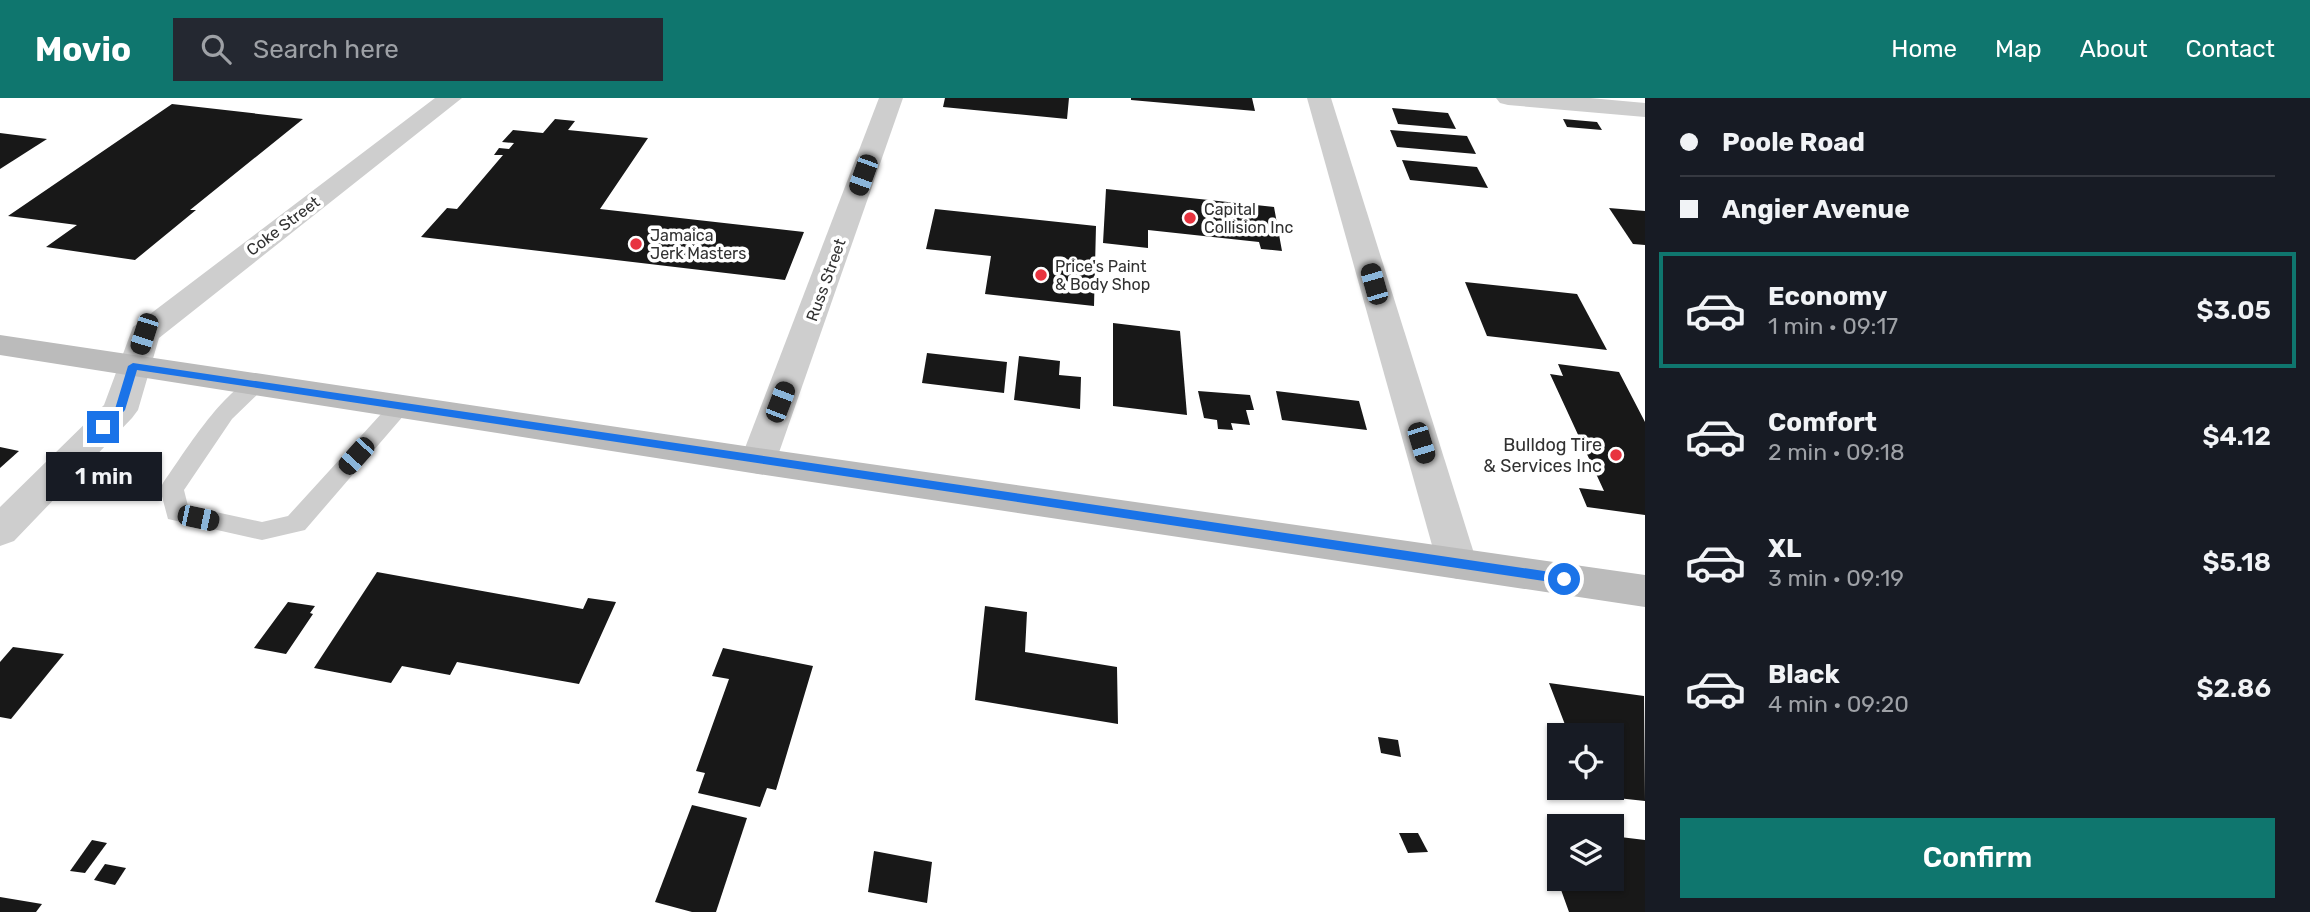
<!DOCTYPE html>
<html lang="en">
<head>
<meta charset="utf-8">
<style>
	:root { --surface:#171b24; --page:#242831; --text:#f1f3f6; --muted:#9ea1a6; --line:#363941; --accent:#0f766e }
	body { margin:0; font-family:Rubik,sans-serif; background:var(--page); color:var(--text); height:100vh; display:flex; flex-direction:column; font-size:26px; white-space:nowrap }
	* { box-sizing:border-box; margin:0 }
	p { font-size:23px; color:var(--muted) }
	.icon { flex:none; width:38px; height:38px; fill:none; stroke:currentColor; stroke-width:2; stroke-linecap:round; stroke-linejoin:round }
	.map { position:relative; flex:1; overflow:hidden }
	.sheet { display:flex; flex-direction:column; background:var(--surface); width:665px }
	.sheet>* { flex:none }
	.guide { display:grid; align-content:center; height:154px; padding:0 35px; background:var(--surface) }
	.buttons { position:absolute; left:1547px; top:625px; display:grid; gap:14px }
	.buttons a { display:grid; place-items:center; width:77px; height:77px; border-radius:0px; background:var(--surface); box-shadow:0 2px 5px #0004; font-size:35px }
	.end { position:absolute; width:32px; height:32px; margin:-16px; border:9px solid #1a73e8; background:#fff; box-shadow:0 0 0 4px #fff }
	.from { border-radius:50% }
	.bubble { position:absolute; height:49px; border-radius:0px; background:var(--surface); box-shadow:0 2px 5px #0004; font-size:23px; font-weight:600; line-height:49px; text-align:center }
	.car { position:absolute; width:21px; height:42px; margin:-21px -10px; border-radius:9px; box-shadow:0 0 5px 2px #0007; background:linear-gradient(#222 24%,#8ab4d8 0 40%,#222 0 76%,#8ab4d8 0 86%,#222 0) }
	.guide b { display:flex; align-items:center; gap:24px; height:66px; font-size:26px }
	.guide b+b { border-top:2px solid var(--line) }
	.guide i { width:18px; height:18px; background:var(--text) }
	ul { padding:0; list-style:none }
	li { display:flex; align-items:center; gap:21px; height:116px; margin:0 14px 10px; padding:0 21px; border:4px solid transparent; border-radius:0px }
	li div { flex:1 }
	li b { display:block; font-size:26px }
	li em { font-style:normal; font-weight:600 }
	li.active { border-color:var(--accent) }
	li>.icon { width:63px; height:63px; stroke-width:1.5 }
	.primary-button { display:flex; gap:14px; margin-top:auto; padding:14px 35px }
	.primary-button a { flex:1; height:80px; border-radius:0px; background:var(--accent); color:#fff; font-size:28px; font-weight:600; line-height:80px; text-align:center }
	header { display:flex; align-items:center; gap:42px; box-sizing:border-box; height:98px; padding:0 35px; background:var(--accent); color:#fff }
	header strong { font-size:33px }
	nav { display:flex; gap:38px; margin-inline-start:auto; font-size:24px }
	.search { width:490px; height:63px; background:var(--page); display:flex; align-items:center; gap:18px; box-sizing:border-box; padding:0 24px; border-radius:0px; color:var(--muted); font-size:26px }
	main { display:flex; flex:1; min-height:0 }
	.map>svg:first-child { display:block }
	.building { fill:#181818 }
	.lines { fill:none; stroke-linecap:round; stroke-linejoin:round }
	.service { fill:#cecece; fill-rule:evenodd }
	.minor { fill:#cecece; fill-rule:evenodd }
	.secondary { fill:#bbb; fill-rule:evenodd }
	.route { fill:#1a73e8 }
	.poi-dot { fill:#e8333f; stroke:#fff; stroke-width:2.5 }
	.labels { text-anchor:middle; dominant-baseline:central; stroke-width:7; stroke-linejoin:round; paint-order:stroke }
	.far-poi-label { font-size:16px; fill:#313131; stroke:#fff; text-anchor:start }
	.far-street-label { font-size:16px; fill:#313131; stroke:#fff }
	.poi-label { font-size:18px; fill:#313131; stroke:#fff; text-anchor:end }
</style>
</head>
<body>
<header>
<strong>Movio</strong>
<div class="search"><svg class="icon" aria-label="search" viewBox="0 0 24 24"><circle cx="10" cy="10" r="6"/><path d="M15 15l6 6"/></svg>Search here</div>
<nav><a>Home</a><a>Map</a><a>About</a><a>Contact</a></nav>
</header>
<main>
<div class="map">
<svg width="1645" height="814" viewBox="0 0 1645 814">
	<rect width="100%" height="100%" fill="#fff"/>
	<g class="building">
		<polygon points="945,0 1069,0 1067,21 943,9"/>
		<polygon points="1131,0 1252,0 1255,13 1131,2"/>
		<polygon points="172,6 303,21 190,112 196,112 135,162 46,149 77,127 8,118"/>
		<polygon points="1392,10 1448,15 1456,31 1398,26"/>
		<polygon points="555,21 575,23 568,32 648,40 600,111 804,134 785,182 421,139 447,110 457,111 503,57 494,57 499,50 509,51 514,45 502,44 513,32 543,35"/>
		<polygon points="1563,21 1597,24 1602,32 1567,29"/>
		<polygon points="1390,32 1467,38 1476,56 1397,49"/>
		<polygon points="0,35 47,41 0,71"/>
		<polygon points="1402,62 1477,69 1488,90 1410,82"/>
		<polygon points="1106,91 1274,109 1282,153 1261,151 1259,144 1148,132 1148,150 1103,145"/>
		<polygon points="1609,110 1645,113 1645,147 1633,146"/>
		<polygon points="935,111 1096,128 1094,208 985,196 991,158 926,151"/>
		<polygon points="1465,184 1577,196 1607,252 1487,238"/>
		<polygon points="1113,225 1180,233 1187,317 1113,308"/>
		<polygon points="927,255 1007,264 1004,295 922,285"/>
		<polygon points="1019,258 1060,263 1059,277 1081,279 1080,311 1014,302"/>
		<polygon points="1558,266 1619,274 1645,324 1645,417 1587,409 1579,390 1604,393 1550,276 1563,278"/>
		<polygon points="1198,293 1250,297 1254,312 1246,312 1250,327 1231,325 1233,332 1218,331 1217,322 1204,320"/>
		<polygon points="1276,293 1359,303 1367,332 1282,322"/>
		<polygon points="0,349 19,353 0,370"/>
		<polygon points="377,474 583,511 588,500 616,504 579,586 457,564 450,577 402,568 391,585 314,570"/>
		<polygon points="288,504 315,508 310,515 313,516 286,556 254,550"/>
		<polygon points="985,508 1027,514 1025,554 1117,569 1118,626 975,602"/>
		<polygon points="13,549 64,556 11,621 0,619 0,564"/>
		<polygon points="723,550 813,568 776,692 767,690 760,709 698,695 705,675 696,673 729,581 712,578"/>
		<polygon points="1549,585 1644,598 1645,703 1580,696 1578,690 1612,690 1612,637 1569,637"/>
		<polygon points="1378,639 1398,642 1401,659 1381,655"/>
		<polygon points="692,707 747,720 716,814 692,814 655,804"/>
		<polygon points="1399,735 1418,735 1428,754 1408,755"/>
		<polygon points="1612,738 1645,742 1645,814 1569,814 1547,753 1559,754 1559,780 1612,780 1612,762 1618,763 1612,747"/>
		<polygon points="92,742 107,745 85,775 70,773"/>
		<polygon points="874,753 932,764 927,805 868,794"/>
		<polygon points="105,766 126,770 115,787 94,782"/>
		<polygon points="0,799 42,806 36,814 0,814"/>
	</g>
	<g class="lines">
		<path class="service" d="M256,280L264,282L267,287L232,321L184,392L188,408L262,424L288,418L392,304L400,302L408,304L411,309L305,432L262,442L168,421L160,391L163,385C183,357 224,289 256,280Z"/>
		<g class="minor">
			<polygon points="435,0 462,0 159,240 138,312 132,320 14,443 0,448 0,409 104,307 133,229"/>
			<polygon points="879,0 903,0 776,363 771,372 758,376 745,372 740,363"/>
			<polygon points="1307,0 1331,0 1477,465 1471,476 1457,481 1443,476 1437,465"/>
			<polygon points="1496,0 1590,0 1645,5 1645,19 1508,7 1500,5"/>
		</g>
		<polygon class="secondary" points="0,237 758,350 1645,477 1645,509 758,376 0,257"/>
	</g>
	<polygon class="route" points="133,265 1564,476 1571,481 1564,486 137,272 125,312 106,332 99,332 99,327 115,311 128,268"/>
	<g class="poi-dot">
		<circle cx="1190" cy="120" r="7"/>
		<circle cx="636" cy="146" r="7"/>
		<circle cx="1041" cy="177" r="7"/>
		<circle cx="1616" cy="357" r="7"/>
	</g>
	<g class="labels">
		<g class="far-poi-label">
			<text x="1204" y="111">Capital<tspan x="1204" dy="18">Collision Inc</tspan></text>
			<text x="650" y="137">Jamaica<tspan x="650" dy="18">Jerk Masters</tspan></text>
			<text x="1055" y="168">Price's Paint<tspan x="1055" dy="18">&amp; Body Shop</tspan></text>
		</g>
		<g class="far-street-label">
			<text transform="translate(283 128) rotate(-37)">Coke Street</text>
			<text transform="translate(826 182) rotate(-70)">Russ Street</text>
		</g>
		<g class="poi-label">
			<text x="1602" y="347">Bulldog Tire<tspan x="1602" dy="21">&amp; Services Inc</tspan></text>
		</g>
	</g>
</svg>
<div class="buttons">
<a><svg class="icon" aria-label="locate" viewBox="0 0 24 24"><circle cx="12" cy="12" r="6"/><path d="M12 2v4M12 18v4M2 12h4M18 12h4"/></svg></a>
<a><svg class="icon" aria-label="layers" viewBox="0 0 24 24"><path d="M12 4l9 5-9 5-9-5zM3 14l9 5 9-5"/></svg></a>
</div>
<i class="end from" style="left:1564px;top:481px"></i>
<i class="end" style="left:103px;top:329px"></i>
<div class="bubble" style="left:46px;top:354px;width:116px">1 min</div>
<i class="car" style="left:863px;top:77px;rotate:200deg"></i>
<i class="car" style="left:1374px;top:186px;rotate:344deg"></i>
<i class="car" style="left:144px;top:236px;rotate:198deg"></i>
<i class="car" style="left:780px;top:304px;rotate:21deg"></i>
<i class="car" style="left:1421px;top:345px;rotate:163deg"></i>
<i class="car" style="left:356px;top:358px;rotate:222deg"></i>
<i class="car" style="left:198px;top:420px;rotate:102deg"></i>
</div>
<section class="sheet">
<div class="guide">
<b><i class="from"></i>Poole Road</b>
<b><i></i>Angier Avenue</b>
</div>
<ul>
<li class="active"><svg class="icon" aria-label="car" viewBox="0 0 24 24"><path d="M5 17H2v-5l4-1 3-4h7l3 4 3 1v5h-3M9 17h6M6 11h13"/><circle cx="7" cy="17" r="2"/><circle cx="17" cy="17" r="2"/></svg><div><b>Economy</b><p>1 min · 09:17</p></div><em>$3.05</em></li>
<li><svg class="icon" aria-label="car" viewBox="0 0 24 24"><path d="M5 17H2v-5l4-1 3-4h7l3 4 3 1v5h-3M9 17h6M6 11h13"/><circle cx="7" cy="17" r="2"/><circle cx="17" cy="17" r="2"/></svg><div><b>Comfort</b><p>2 min · 09:18</p></div><em>$4.12</em></li>
<li><svg class="icon" aria-label="car" viewBox="0 0 24 24"><path d="M5 17H2v-5l4-1 3-4h7l3 4 3 1v5h-3M9 17h6M6 11h13"/><circle cx="7" cy="17" r="2"/><circle cx="17" cy="17" r="2"/></svg><div><b>XL</b><p>3 min · 09:19</p></div><em>$5.18</em></li>
<li><svg class="icon" aria-label="car" viewBox="0 0 24 24"><path d="M5 17H2v-5l4-1 3-4h7l3 4 3 1v5h-3M9 17h6M6 11h13"/><circle cx="7" cy="17" r="2"/><circle cx="17" cy="17" r="2"/></svg><div><b>Black</b><p>4 min · 09:20</p></div><em>$2.86</em></li>
</ul>
<div class="primary-button"><a>Confirm</a></div>
</section>
</main>
</body>
</html>
